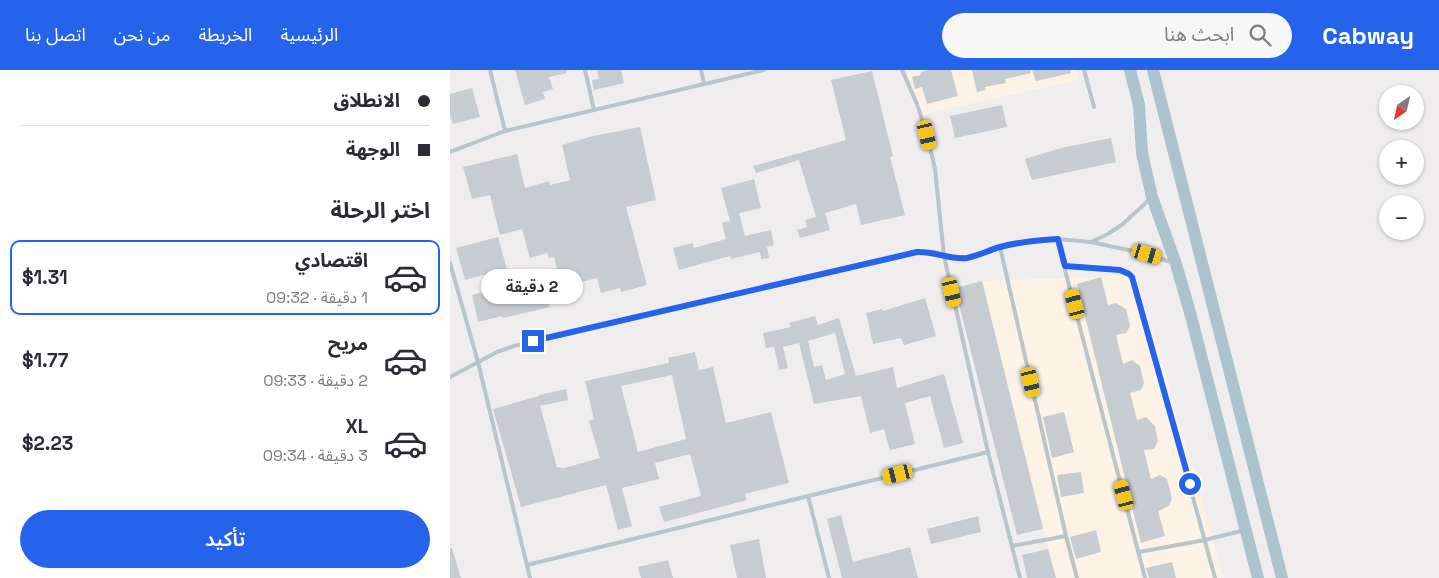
<!DOCTYPE html>
<html lang="ar">
<head>
<meta charset="utf-8">
<style>
	:root { --surface:#fff; --page:#f7f7f7; --text:#2b2b33; --muted:#7c7c81; --line:#e1e1e2; --accent:#2563eb }
	body { margin:0; font-family:"Space Grotesk","Noto Sans Arabic",sans-serif; background:var(--page); color:var(--text); direction:rtl; height:100vh; display:flex; flex-direction:column; font-size:19px; white-space:nowrap }
	* { box-sizing:border-box; margin:0 }
	p { font-size:16px; color:var(--muted) }
	.icon { flex:none; width:28px; height:28px; fill:none; stroke:currentColor; stroke-width:2; stroke-linecap:round; stroke-linejoin:round }
	.map { position:relative; flex:1; overflow:hidden; direction:ltr }
	.sheet { display:flex; flex-direction:column; background:var(--surface); width:450px }
	.sheet>* { flex:none }
	.guide { display:grid; align-content:center; height:110px; padding:0 20px; background:var(--surface) }
	.needle { width:32px; rotate:214deg }
	.tools { position:absolute; left:929px; top:15px; display:grid; gap:10px }
	.tools a { display:grid; place-items:center; width:45px; height:45px; border-radius:50%; background:var(--surface); box-shadow:0 1px 4px #0004; font-size:25px }
	.end { position:absolute; width:22px; height:22px; margin:-11px; border:6px solid #2563eb; background:#fff; box-shadow:0 0 0 2px #fff }
	.from { border-radius:50% }
	.bubble { position:absolute; height:35px; border-radius:18px; background:var(--surface); box-shadow:0 1px 4px #0004; font-size:16px; font-weight:600; line-height:35px; text-align:center; direction:rtl }
	.car { position:absolute; width:15px; height:30px; margin:-15px -8px; border-radius:6px; box-shadow:0 0 4px 1px #0007; background:linear-gradient(#f5c518 24%,#345 0 40%,#f5c518 0 76%,#345 0 86%,#f5c518 0) }
	.guide b { display:flex; align-items:center; gap:18px; height:48px; font-size:19px }
	.guide b+b { border-top:1px solid var(--line) }
	.guide i { width:12px; height:12px; background:var(--text) }
	ul { padding:0; list-style:none }
	li { display:flex; align-items:center; gap:15px; height:75px; margin:0 10px 8px; padding:0 10px; border:2px solid transparent; border-radius:10px }
	li div { flex:1 }
	li b { display:block; font-size:19px }
	li em { font-style:normal; font-weight:600 }
	li.on { border-color:var(--accent) }
	li>.icon { width:45px; height:45px; stroke-width:1.5 }
	h2 { padding:0 20px; font-size:22px; line-height:60px }
	.button { display:flex; gap:10px; margin-top:auto; padding:10px 20px }
	.button a { flex:1; height:58px; border-radius:30px; background:var(--accent); color:#fff; font-size:20px; font-weight:600; line-height:58px; text-align:center }
	header { display:flex; align-items:center; gap:30px; box-sizing:border-box; height:70px; padding:0 25px; background:var(--accent); color:#fff }
	header strong { font-size:24px }
	nav { display:flex; gap:28px; margin-inline-start:auto; font-size:18px }
	.search { width:350px; height:45px; background:var(--page); display:flex; align-items:center; gap:12px; box-sizing:border-box; padding:0 18px; border-radius:28px; color:var(--muted); font-size:19px }
	main { display:flex; flex:1; min-height:0 }
	.map>svg:first-child { display:block }
	.commercial { fill:#fcf2e5 }
	.building { fill:#c7ccd1; fill-rule:evenodd }
	.lines { fill:none; stroke-linecap:round; stroke-linejoin:round }
	.lane { stroke:#b8c5cb; stroke-width:4 }
	.primary { stroke:#acc3ce; stroke-width:12 }
	.route { stroke:#2563eb; stroke-width:6 }
</style>
</head>
<body>
<header>
<strong>Cabway</strong>
<div class="search"><svg class="icon" aria-label="search" viewBox="0 0 24 24"><circle cx="10" cy="10" r="6"/><path d="M15 15l6 6"/></svg>ابحث هنا</div>
<nav><a>الرئيسية</a><a>الخريطة</a><a>من نحن</a><a>اتصل بنا</a></nav>
</header>
<main>
<div class="map">
<svg width="989" height="508" viewBox="0 0 989 508">
	<rect width="100%" height="100%" fill="#f0edee"/>
	<g class="commercial">
		<polygon points="457,0 625,0 628,10 469,45"/>
		<polygon points="686,205 774,508 606,508 532,211"/>
	</g>
	<g class="building">
		<polygon points="65,0 116,0 117,3 99,7 103,19 93,22 95,29 75,35"/>
		<polygon points="147,0 171,0 174,13 144,20 142,10 149,9"/>
		<polygon points="478,0 501,0 508,26 477,34 472,17 465,19 462,7 470,5 471,2"/>
		<polygon points="522,0 580,0 581,3 555,9 556,13 535,17 536,20 527,22"/>
		<polygon points="582,0 620,0 621,3 586,11"/>
		<polygon points="422,1 443,86 440,87 455,145 411,155 406,134 375,143 380,160 350,168 347,160 357,157 355,150 366,147 349,90 306,103 303,96 396,70 381,10"/>
		<polygon points="22,18 30,47 3,54 0,45 0,24"/>
		<polygon points="552,35 557,57 505,68 500,46"/>
		<polygon points="190,57 206,130 176,137 197,215 171,222 170,218 151,223 147,208 119,215 123,228 99,234 100,237 52,248 52,246 28,252 22,225 46,219 69,211 73,226 107,218 102,200 107,199 104,187 99,188 97,183 80,188 72,159 50,165 40,125 22,129 13,97 67,84 75,118 99,111 100,115 120,110 112,75 143,66"/>
		<polygon points="661,68 666,92 582,110 575,89 611,78"/>
		<polygon points="304,109 311,138 289,143 295,166 321,160 324,175 317,177 319,188 311,189 310,182 281,189 280,186 229,200 223,178 243,173 244,178 276,169 272,153 280,151 271,118"/>
		<polygon points="48,167 57,199 15,210 6,178"/>
		<polygon points="651,207 658,235 666,233 676,239 680,256 676,263 666,265 673,294 682,290 690,296 694,313 691,320 680,323 687,350 696,347 705,356 708,371 704,379 694,380 701,409 710,405 717,409 722,428 719,436 708,441 715,466 691,473 627,214"/>
		<polygon points="532,211 593,459 567,465 505,218"/>
		<polygon points="475,228 486,266 454,275 451,268 423,274 416,243 432,239 433,241"/>
		<path d="M365,246L368,255L389,248L406,306L443,297L447,318L494,304L513,373L494,378L480,326L455,333L465,374L440,380L434,359L420,363L411,326L364,334L349,273L333,277L338,298L329,300L324,277L316,278L313,263L341,257L339,253ZM385,263L395,304L376,310L372,295L364,297L358,271Z"/>
		<path d="M245,282L249,300L263,297L276,353L321,342L339,413L295,424L297,430L214,452L209,437L251,426L240,384L205,393L209,409L172,418L182,456L168,460L156,415L71,437L43,339L89,326V325L116,319L118,330L90,336L107,397L114,398L150,388L139,351L144,349L135,311L219,293L218,288ZM222,305L236,369L188,382L171,316Z"/>
		<polygon points="614,342 624,382 602,388 593,347"/>
		<polygon points="631,402 634,423 611,427 607,405"/>
		<polygon points="391,445 403,492 460,477 468,508 392,508 377,449"/>
		<polygon points="528,446 531,462 481,474 477,459"/>
		<polygon points="646,460 651,482 626,489 620,467"/>
		<polygon points="309,469 316,508 287,508 280,475"/>
		<polygon points="0,478 2,478 11,508 0,508"/>
		<polygon points="598,479 606,508 577,508 572,485"/>
		<polygon points="218,490 223,508 191,508 188,497"/>
		<polygon points="722,492 726,508 699,508 696,498"/>
	</g>
	<g class="lines">
		<g class="lane">
			<polyline points="40,0 55,61"/>
			<polyline points="135,0 144,40"/>
			<polyline points="251,0 254,13"/>
			<polyline points="452,0 467,34 477,65 485,99 494,186 538,382 570,508"/>
			<polyline points="634,0 644,37"/>
			<polyline points="0,82 55,61 314,0"/>
			<polyline points="607,169 695,508"/>
			<polyline points="641,172 658,164 673,154 701,128"/>
			<polyline points="550,177 616,466 627,508"/>
			<polyline points="0,193 28,292 80,508"/>
			<polyline points="615,196 670,200 679,204 684,212 765,508"/>
			<polyline points="0,307 47,282 64,276 467,182 484,182 506,188 517,187 550,177 587,170 607,169 641,172 697,184 721,192"/>
			<polyline points="358,426 379,508"/>
			<polyline points="562,476 616,466"/>
			<polyline points="689,482 755,470 795,460"/>
			<polyline points="77,495 538,382"/>
		</g>
		<g class="primary">
			<polyline points="680,0 689,35 692,83 702,127 726,194 741,246 808,508"/>
			<polyline points="703,0 832,508"/>
		</g>
	</g>
	<g class="lines">
		<path class="route" d="M83,271L467,182C484,181 500,190 517,188C528,186 539,180 550,177C569,172 588,170 608,169L615,196L670,200L679,204L682,207L740,414"/>
	</g>
</svg>
<div class="tools">
<a><svg class="needle" viewBox="-14 -14 28 28"><path d="M0-13l5 13h-10z" fill="#e53935"/><path d="M0 13l5-13h-10z" fill="#7c7c81"/></svg></a>
<a>+</a>
<a>−</a>
</div>
<i class="end from" style="left:740px;top:414px"></i>
<i class="end" style="left:83px;top:271px"></i>
<div class="bubble" style="left:31px;top:199px;width:102px">2 دقيقة</div>
<i class="car" style="left:477px;top:65px;rotate:167deg"></i>
<i class="car" style="left:697px;top:184px;rotate:107deg"></i>
<i class="car" style="left:502px;top:222px;rotate:167deg"></i>
<i class="car" style="left:625px;top:234px;rotate:345deg"></i>
<i class="car" style="left:581px;top:312px;rotate:167deg"></i>
<i class="car" style="left:448px;top:404px;rotate:256deg"></i>
<i class="car" style="left:674px;top:425px;rotate:345deg"></i>
</div>
<section class="sheet">
<div class="guide">
<b><i class="from"></i>الانطلاق</b>
<b><i></i>الوجهة</b>
</div>
<h2>اختر الرحلة</h2>
<ul>
<li class="on"><svg class="icon" aria-label="car" viewBox="0 0 24 24"><path d="M5 17H2v-5l4-1 3-4h7l3 4 3 1v5h-3M9 17h6M6 11h13"/><circle cx="7" cy="17" r="2"/><circle cx="17" cy="17" r="2"/></svg><div><b>اقتصادي</b><p>1 دقيقة · 09:32</p></div><em>$1.31</em></li>
<li><svg class="icon" aria-label="car" viewBox="0 0 24 24"><path d="M5 17H2v-5l4-1 3-4h7l3 4 3 1v5h-3M9 17h6M6 11h13"/><circle cx="7" cy="17" r="2"/><circle cx="17" cy="17" r="2"/></svg><div><b>مريح</b><p>2 دقيقة · 09:33</p></div><em>$1.77</em></li>
<li><svg class="icon" aria-label="car" viewBox="0 0 24 24"><path d="M5 17H2v-5l4-1 3-4h7l3 4 3 1v5h-3M9 17h6M6 11h13"/><circle cx="7" cy="17" r="2"/><circle cx="17" cy="17" r="2"/></svg><div><b>XL</b><p>3 دقيقة · 09:34</p></div><em>$2.23</em></li>
</ul>
<div class="button"><a>تأكيد</a></div>
</section>
</main>
</body>
</html>
